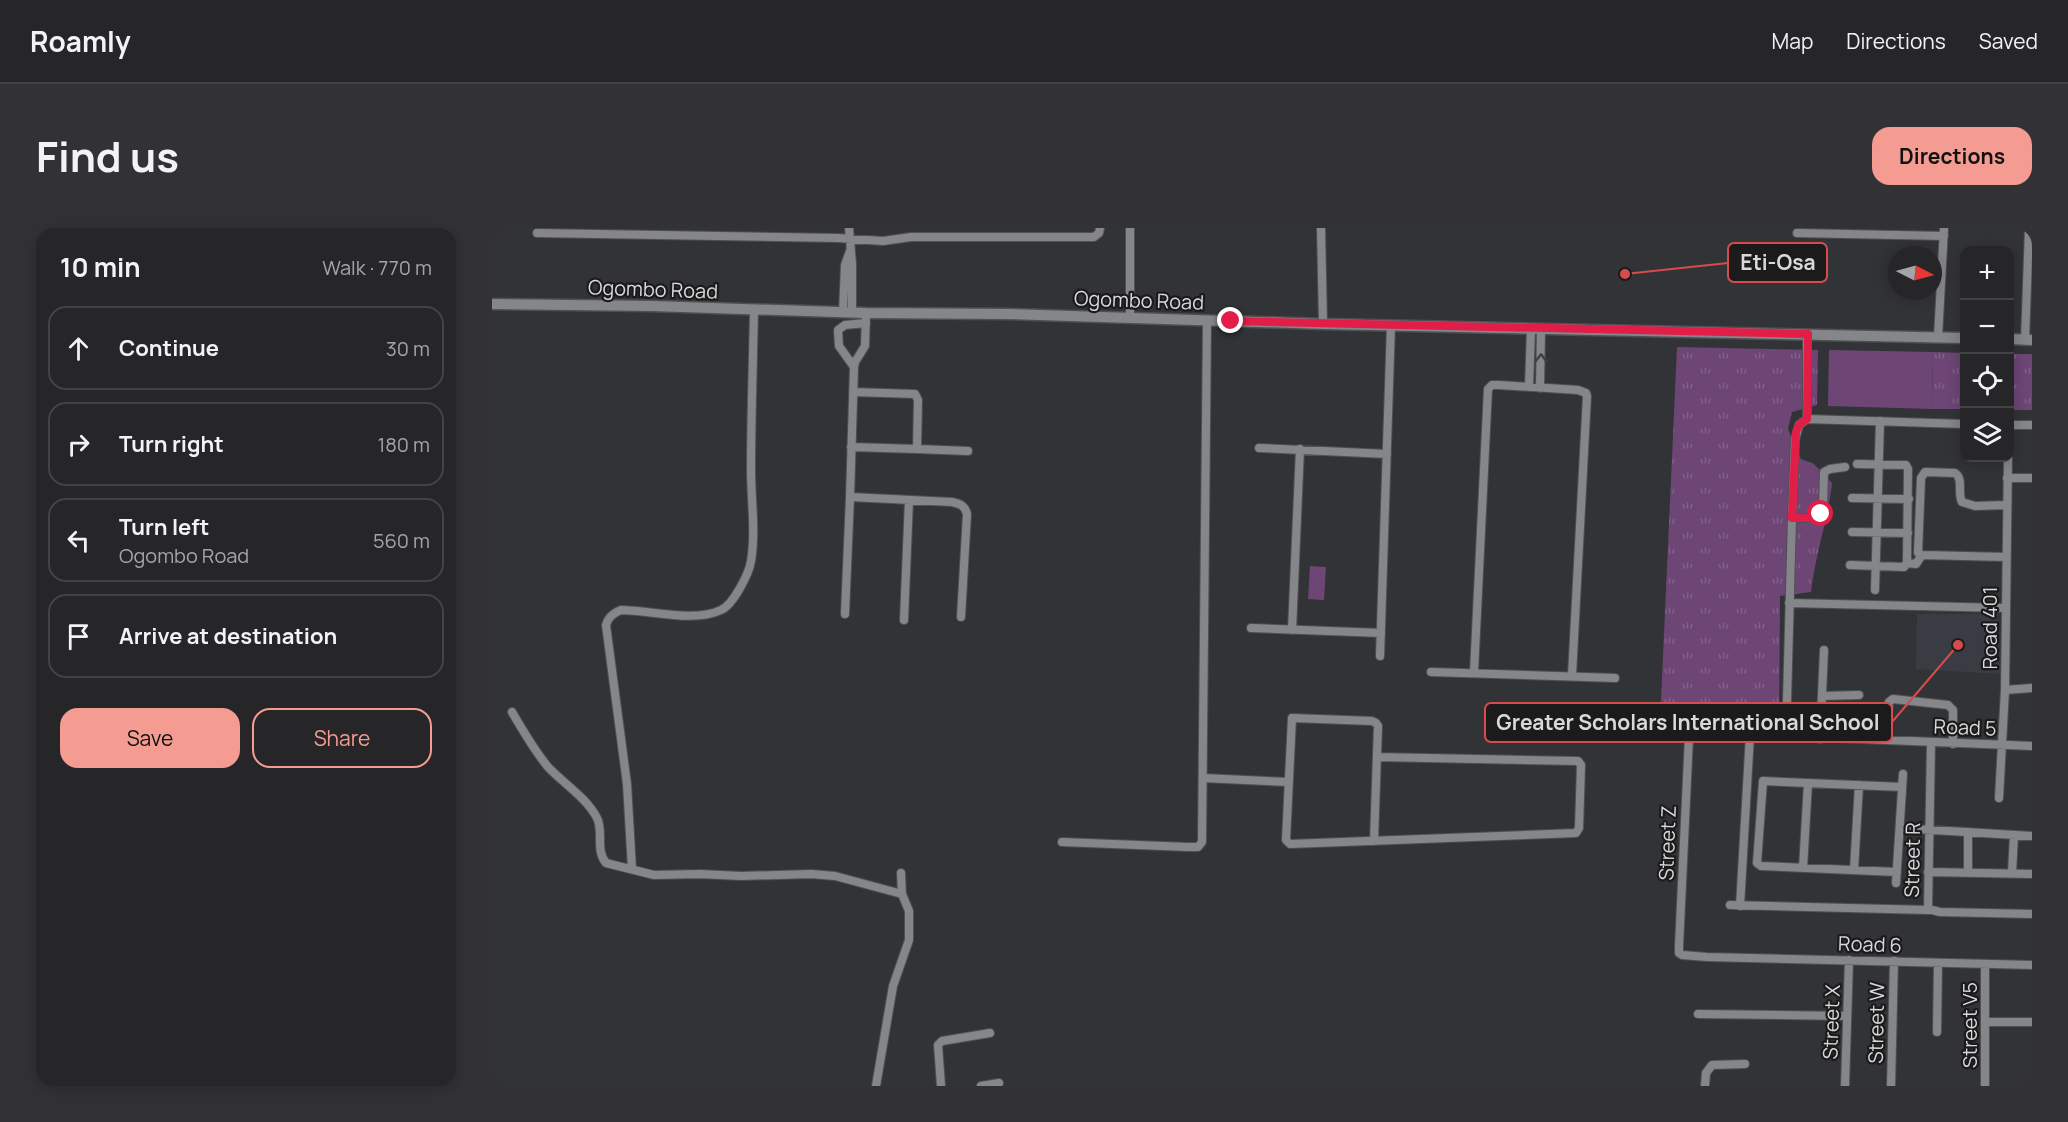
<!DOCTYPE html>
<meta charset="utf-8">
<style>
:root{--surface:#262628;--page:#323234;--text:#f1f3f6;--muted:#a4a5a8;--line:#424345;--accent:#f59c92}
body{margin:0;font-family:Manrope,sans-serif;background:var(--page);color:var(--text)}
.controls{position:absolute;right:18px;top:18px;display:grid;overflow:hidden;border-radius:12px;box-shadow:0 3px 15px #0003}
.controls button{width:54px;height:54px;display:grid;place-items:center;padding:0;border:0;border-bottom:2px solid var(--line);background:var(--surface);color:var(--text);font:30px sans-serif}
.compass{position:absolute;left:1396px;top:18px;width:54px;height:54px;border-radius:50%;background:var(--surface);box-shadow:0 3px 15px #0003;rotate:96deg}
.stop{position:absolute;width:18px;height:18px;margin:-14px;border:4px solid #e11d48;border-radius:50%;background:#fff}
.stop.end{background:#e11d48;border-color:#fff;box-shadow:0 2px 6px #0008}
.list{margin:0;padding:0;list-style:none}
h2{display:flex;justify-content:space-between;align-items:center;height:78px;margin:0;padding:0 24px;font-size:26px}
h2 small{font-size:20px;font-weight:400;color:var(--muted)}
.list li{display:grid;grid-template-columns:39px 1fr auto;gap:18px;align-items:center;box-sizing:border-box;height:84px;margin:0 12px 12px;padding:0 12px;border:2px solid var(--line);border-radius:18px}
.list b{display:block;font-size:22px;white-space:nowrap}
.list p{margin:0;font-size:20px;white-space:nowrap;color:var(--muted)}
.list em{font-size:20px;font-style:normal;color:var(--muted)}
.actions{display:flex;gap:12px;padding:18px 24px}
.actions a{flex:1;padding:14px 0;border:2px solid var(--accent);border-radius:18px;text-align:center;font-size:21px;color:var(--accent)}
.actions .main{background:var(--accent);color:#111}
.icon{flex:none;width:33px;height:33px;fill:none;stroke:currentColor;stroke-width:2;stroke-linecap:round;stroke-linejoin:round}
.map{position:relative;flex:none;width:1540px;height:858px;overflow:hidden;border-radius:18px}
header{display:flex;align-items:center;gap:36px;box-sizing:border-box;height:84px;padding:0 30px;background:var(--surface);border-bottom:2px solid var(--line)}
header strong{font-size:28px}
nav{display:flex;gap:33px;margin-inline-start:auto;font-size:21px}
.intro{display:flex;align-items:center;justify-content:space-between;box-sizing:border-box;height:144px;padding:0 36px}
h1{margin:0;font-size:42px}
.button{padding:15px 27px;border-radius:18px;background:var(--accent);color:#111;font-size:21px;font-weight:700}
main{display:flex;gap:36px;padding:0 36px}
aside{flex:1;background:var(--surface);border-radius:18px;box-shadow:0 3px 15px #0003}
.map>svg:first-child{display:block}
</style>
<header>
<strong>Roamly</strong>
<nav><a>Map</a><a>Directions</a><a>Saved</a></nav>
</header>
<div class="intro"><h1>Find us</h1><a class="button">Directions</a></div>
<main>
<aside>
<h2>10 min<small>Walk · 770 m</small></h2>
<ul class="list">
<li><svg class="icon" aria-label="ahead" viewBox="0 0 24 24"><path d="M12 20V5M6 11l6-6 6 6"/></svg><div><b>Continue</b></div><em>30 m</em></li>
<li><svg class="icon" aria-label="right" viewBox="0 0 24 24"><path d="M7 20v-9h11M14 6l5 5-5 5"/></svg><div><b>Turn right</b></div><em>180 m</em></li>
<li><svg class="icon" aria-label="left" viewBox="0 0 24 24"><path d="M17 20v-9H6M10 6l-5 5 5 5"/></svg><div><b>Turn left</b><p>Ogombo Road</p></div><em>560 m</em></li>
<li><svg class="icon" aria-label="arrive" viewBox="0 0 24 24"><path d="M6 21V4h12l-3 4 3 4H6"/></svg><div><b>Arrive at destination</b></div></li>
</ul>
<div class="actions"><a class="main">Save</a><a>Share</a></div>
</aside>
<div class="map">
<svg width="1540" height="858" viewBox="0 0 1540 858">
<defs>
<pattern id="grass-tufts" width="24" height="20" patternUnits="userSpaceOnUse" patternTransform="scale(1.5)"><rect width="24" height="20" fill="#6d4676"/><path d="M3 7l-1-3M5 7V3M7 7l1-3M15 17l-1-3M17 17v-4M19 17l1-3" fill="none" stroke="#816089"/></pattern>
</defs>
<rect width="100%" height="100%" fill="#323336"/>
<path fill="#3a3c44" d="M1425,386h76l5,7 2,53 -84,-5z"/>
<path fill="url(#grass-tufts)" d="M1185,119l141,3 -1,55 -25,7 -4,17 13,30 13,5 18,19c-4,37 -17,72 -21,109l-31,4 -1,133 -81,-1 -17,-5h-21z
M1441,124l31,1v56h-32z
M1518,126h22v56h-22z"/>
<path fill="#6d4676" d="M1337,122l104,2 -1,57 -104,-3z
M818,338l16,1 -2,33 -16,-1z"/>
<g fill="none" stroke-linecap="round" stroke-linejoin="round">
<g stroke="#4f5052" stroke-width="10">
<path id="minor" d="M357,0l3,36v48
M638,0v90
M829,0l2,96
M45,5l301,5 45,3 28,-4h183l5,-4 1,-5
M1305,5l147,3
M351,84l2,-47 5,-14
M374,85l-1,33 -10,16 -1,5 -4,130 102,5c9,2 13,4 15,12l-6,103
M1446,109l6,-109
M1533,112l4,-112
M362,139l-15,-21 -1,-16 7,-5 21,-2
M1037,159l2,-59
M1048,160l1,-60
M1315,191v-85
M1518,197h22
M359,219l66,2 1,-49 -3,-6 -62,-2
M767,220l128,6
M425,221l51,2
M1515,250h25
M1360,270l57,1
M1300,290h19l8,-2 4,-9 1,-35 6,-3 15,-2
M1360,304l56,1
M1514,329l-84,-2 -4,-2 3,-75 4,-6 30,1c9,6 2,20 7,29l13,4 31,-1
M1415,335l9,1 6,-9
M1358,337l54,2 3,-4 1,-94 -2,-4 -49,-1
M1383,362l5,-169
M1297,375l216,5
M353,386l5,-117
M412,392l5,-120
M759,400l130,5
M800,402l8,-181
M888,428l11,-331
M939,444l184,6
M982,444l14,-283 4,-4h7l79,5 8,3 1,3 -15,279
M1513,462l27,-2
M1330,468l37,-1
M20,484c11,19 22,38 36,55 15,16 39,31 49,51 7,14 -2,32 9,45l48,12 46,-1 41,2 70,-2 24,2 67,18
M1294,509l6,-219 3,-78 4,-15 8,-6 157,5
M1328,511l4,-89
M1394,512l3,-38 4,-3 55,6 5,5v34
M1439,515l-3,166 12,3 92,2
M1540,518l-315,-13 -27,1 -1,3 -10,209v7l3,2 25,2 325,8
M711,550l85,4
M1507,570l6,-108 3,-232
M1408,600l132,8
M882,613l4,-115 -2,-3 -4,-2 -80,-3 -6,122 4,4 286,-11 3,-5 2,-63 -3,-4 -201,-4
M570,614l126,5h10l4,-5 5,-521
M1311,640l5,-85
M140,641l-5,-85 -21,-159c2,-8 7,-12 15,-15 29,0 73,13 100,0 12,-5 28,-36 30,-49 5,-30 0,-61 0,-91 0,-53 2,-106 3,-160
M1362,642l5,-85
M1405,644l-136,-6 -4,-3 6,-82 139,6
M1436,644l104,2
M1476,644v-39
M1520,645l2,-38
M1404,655l7,-109
M1238,677l199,5
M1248,678l10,-171
M1206,786l149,2
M1493,794h47
M1445,804l1,-69
M384,858l17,-100 16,-46v-29l-7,-17 -1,-21
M449,858l-3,-41 4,-4 48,-8
M489,858l18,-3
M1213,858l1,-13 6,-8 33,-1
M1353,858l4,-126
M1399,858l3,-125
M1493,858v-121"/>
</g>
<g stroke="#4f5052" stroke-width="13">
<path id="secondary" d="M0,76l160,2 214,7 141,1 316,10 641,14
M1518,111l22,1"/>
</g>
<use href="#minor" stroke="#85868a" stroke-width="8"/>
<use href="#secondary" stroke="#85868a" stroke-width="10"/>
</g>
<defs><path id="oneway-chevron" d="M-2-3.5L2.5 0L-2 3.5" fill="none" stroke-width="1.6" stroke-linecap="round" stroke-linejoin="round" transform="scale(1.5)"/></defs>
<use stroke="#404042" href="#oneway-chevron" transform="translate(1049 130) rotate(-89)"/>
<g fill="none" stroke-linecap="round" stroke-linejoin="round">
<path stroke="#e11d48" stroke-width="8" d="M739,93l577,13 -1,85 -8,6 -3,7 -4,86h24l5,-4"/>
</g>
<g text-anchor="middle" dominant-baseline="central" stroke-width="4.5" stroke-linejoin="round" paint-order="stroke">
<g font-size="20" fill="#d9d9db" stroke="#1b1b1c">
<text transform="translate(161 61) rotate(2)">Ogombo Road</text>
<text transform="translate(647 72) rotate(2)">Ogombo Road</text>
<text transform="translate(1497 400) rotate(-90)">Road 401</text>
<text transform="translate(1473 499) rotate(2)">Road 5</text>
<text transform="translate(1175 615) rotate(-88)">Street Z</text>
<text transform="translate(1420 632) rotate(-89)">Street R</text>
<text transform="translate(1378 716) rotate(2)">Road 6</text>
<text transform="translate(1339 794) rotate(-88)">Street X</text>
<text transform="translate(1384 795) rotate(-89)">Street W</text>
<text transform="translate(1477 797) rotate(-90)">Street V5</text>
</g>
</g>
<path fill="none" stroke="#d74b4c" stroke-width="2" d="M1133 46L1236 35M1466 417L1400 494"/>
<g fill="#d74b4c" stroke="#1b1b1c" stroke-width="2">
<circle cx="1133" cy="46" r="6"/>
<circle cx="1466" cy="417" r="6"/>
</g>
<g fill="#1b1b1c" stroke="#d74b4c" stroke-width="2">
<rect x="1236" y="15" width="99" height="39" rx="6"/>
<rect x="993" y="475" width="407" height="39" rx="6"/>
</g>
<g font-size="21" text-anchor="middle" font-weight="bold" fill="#d9d9db">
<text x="1286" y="42">Eti-Osa</text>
<text x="1196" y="502">Greater Scholars International School</text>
</g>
</svg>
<div class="controls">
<button>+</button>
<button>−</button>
<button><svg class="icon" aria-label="locate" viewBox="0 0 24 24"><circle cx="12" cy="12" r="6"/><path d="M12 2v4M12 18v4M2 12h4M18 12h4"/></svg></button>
<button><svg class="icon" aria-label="layers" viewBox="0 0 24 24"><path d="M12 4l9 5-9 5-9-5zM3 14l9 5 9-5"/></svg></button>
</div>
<svg class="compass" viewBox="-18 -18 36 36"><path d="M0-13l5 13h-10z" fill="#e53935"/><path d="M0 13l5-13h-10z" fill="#a4a5a8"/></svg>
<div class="stop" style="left:1329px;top:286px"></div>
<div class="stop end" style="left:739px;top:93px"></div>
</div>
</main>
